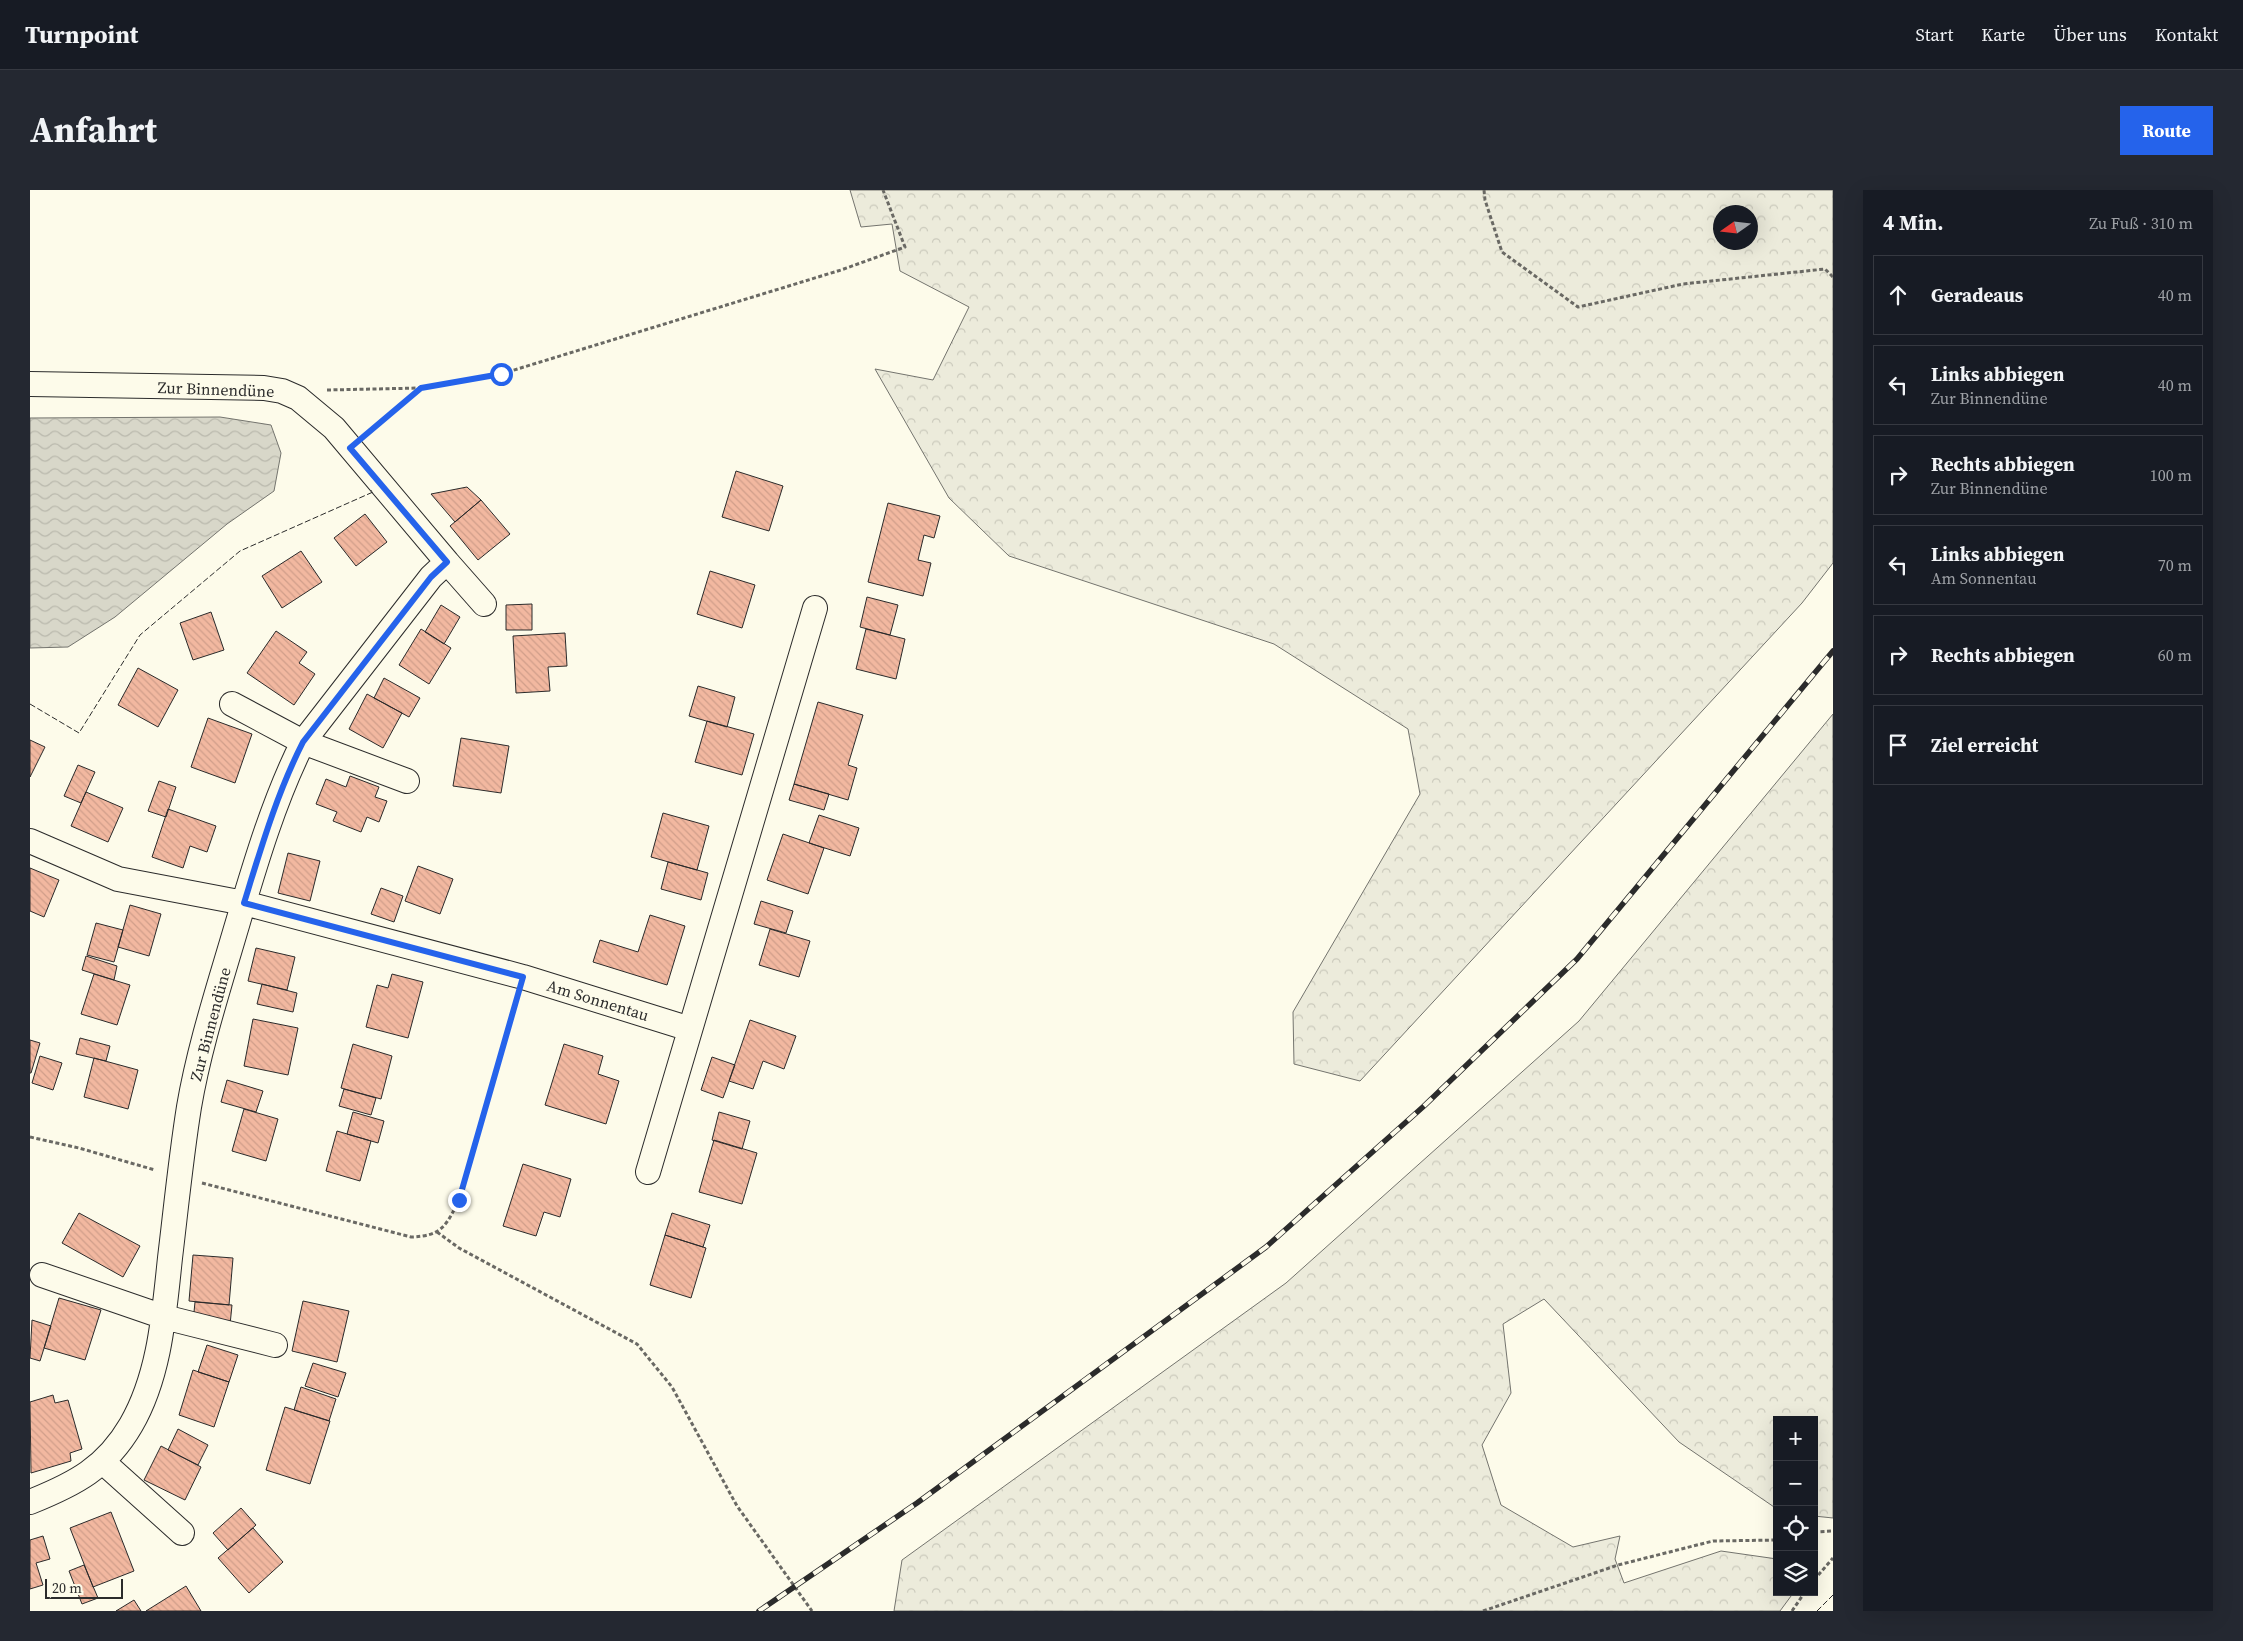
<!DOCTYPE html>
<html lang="de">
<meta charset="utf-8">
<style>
:root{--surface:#171b24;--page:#242831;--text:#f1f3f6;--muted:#9ea1a6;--line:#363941;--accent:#2563eb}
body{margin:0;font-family:"Source Serif 4",serif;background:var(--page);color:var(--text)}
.controls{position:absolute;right:15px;bottom:15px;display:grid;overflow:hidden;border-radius:0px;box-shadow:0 5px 20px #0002}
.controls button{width:45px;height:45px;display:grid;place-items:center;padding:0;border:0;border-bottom:1px solid var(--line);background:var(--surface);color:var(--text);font:25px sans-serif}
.compass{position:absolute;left:1683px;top:15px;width:45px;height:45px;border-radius:50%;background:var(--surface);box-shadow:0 5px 20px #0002;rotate:256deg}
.scale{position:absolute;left:15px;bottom:12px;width:78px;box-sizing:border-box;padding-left:5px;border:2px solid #2b2b2b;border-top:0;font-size:14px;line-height:18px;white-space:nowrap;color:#2b2b2b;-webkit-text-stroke:4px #fdfbea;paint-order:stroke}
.stop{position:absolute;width:15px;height:15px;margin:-11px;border:4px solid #2563eb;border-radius:50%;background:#fff}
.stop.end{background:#2563eb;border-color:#fff;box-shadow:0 1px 5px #0008}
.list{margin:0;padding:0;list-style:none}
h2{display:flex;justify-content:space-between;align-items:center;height:65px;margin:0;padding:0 20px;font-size:21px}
h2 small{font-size:16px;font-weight:400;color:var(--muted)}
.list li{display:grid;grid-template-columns:32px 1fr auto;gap:15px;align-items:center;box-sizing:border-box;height:80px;margin:0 10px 10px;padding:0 10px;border:1px solid var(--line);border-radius:0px}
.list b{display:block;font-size:19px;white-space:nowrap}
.list p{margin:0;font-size:16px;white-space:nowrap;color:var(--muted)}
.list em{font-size:16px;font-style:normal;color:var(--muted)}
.icon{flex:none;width:28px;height:28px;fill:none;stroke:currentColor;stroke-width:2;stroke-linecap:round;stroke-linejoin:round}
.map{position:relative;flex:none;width:1803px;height:1421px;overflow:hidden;border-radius:0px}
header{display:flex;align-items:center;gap:30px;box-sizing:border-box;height:70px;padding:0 25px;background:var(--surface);border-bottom:1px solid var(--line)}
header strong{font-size:24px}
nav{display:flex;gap:28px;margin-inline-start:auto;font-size:18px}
.intro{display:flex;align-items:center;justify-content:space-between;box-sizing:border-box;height:120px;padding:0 30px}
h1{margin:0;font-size:35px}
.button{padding:12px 22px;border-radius:0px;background:var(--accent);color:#fff;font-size:18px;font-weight:700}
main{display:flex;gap:30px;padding:0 30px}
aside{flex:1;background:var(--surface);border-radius:0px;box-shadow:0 5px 20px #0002}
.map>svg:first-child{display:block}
</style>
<header>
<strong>Turnpoint</strong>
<nav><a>Start</a><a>Karte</a><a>Über uns</a><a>Kontakt</a></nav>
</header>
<div class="intro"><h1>Anfahrt</h1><a class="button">Route</a></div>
<main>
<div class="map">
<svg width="1803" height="1421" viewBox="0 0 1803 1421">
<defs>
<pattern id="forest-crowns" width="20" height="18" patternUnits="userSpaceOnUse" patternTransform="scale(1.25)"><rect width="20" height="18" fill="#ecebdb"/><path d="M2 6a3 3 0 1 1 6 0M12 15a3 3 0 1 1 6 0" fill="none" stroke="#cbcabc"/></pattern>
<pattern id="water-waves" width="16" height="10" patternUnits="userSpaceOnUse" patternTransform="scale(1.25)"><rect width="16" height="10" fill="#d8d7c9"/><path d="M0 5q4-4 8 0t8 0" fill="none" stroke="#bab9ad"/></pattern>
<pattern id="building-back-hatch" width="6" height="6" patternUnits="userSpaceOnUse" patternTransform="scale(1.25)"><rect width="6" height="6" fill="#f2b8a0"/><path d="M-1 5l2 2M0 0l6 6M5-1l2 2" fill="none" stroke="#d09e8a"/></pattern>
</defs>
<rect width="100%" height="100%" fill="#fdfbea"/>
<path fill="url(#forest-crowns)" stroke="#74746e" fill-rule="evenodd" d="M820,0h983v373l-31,40 -442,478 -66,-17 -1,-52 127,-218 -12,-65 -134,-85 -265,-88 -60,-58 -74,-129 58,11 36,-73 -69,-36 -8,-47 -31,3zM1690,22h30v30h-30z
M1803,524v804l-19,-2v-96h-37v89l-98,-67 -135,-143 -41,25 8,69 -29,52 19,60 72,42 47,-11 -5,23 9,24 97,-32 56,8v33h17l-14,19h-886l8,-51 384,-277 293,-262z"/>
<path fill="url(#water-waves)" stroke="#74746e" d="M190,227l51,8 10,28 -7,38 -47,33 -112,93 -47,30 -38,1v-230z"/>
<path fill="url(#building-back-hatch)" stroke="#2b2b2b" d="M706,281l47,15 -14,45 -47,-14z
M437,297l14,13 -26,22 -24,-28z
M451,310l29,34 -32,26 -28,-34z
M858,313l52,13 -6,22 -10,-3 -6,25 13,3 -8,33 -55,-14z
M335,324l22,28 -31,24 -22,-28z
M271,361l21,31 -40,26 -20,-32z
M680,381l45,14 -13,43 -45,-14z
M837,407l31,8 -8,30 -30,-8z
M502,414v26h-26v-25z
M411,415l19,12 -16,27 -19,-12z
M181,422l13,38 -31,10 -13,-37z
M391,439l30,19 -22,36 -30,-19z
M836,439l39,10 -9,40 -40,-10z
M246,441l31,21 -8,11 16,11 -21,31 -47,-32z
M535,443l2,33 -19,1 2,24 -34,2 -3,-57z
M108,478l40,22 -20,37 -40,-22z
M354,488l36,20 -11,19 -35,-19z
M668,496l37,11 -8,30 -38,-11z
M337,504l35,19 -19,35 -34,-19z
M788,512l45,13 -15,50 9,3 -9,32 -54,-16z
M178,528l44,16 -17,49 -44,-16z
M677,531l47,13 -12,41 -47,-13z
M431,548l48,8 -8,47 -48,-7z
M0,550l15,7 -15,30z
M48,575l17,7 -14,31 -17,-7z
M320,586l29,11 -4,10 12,4 -8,21 -12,-5 -6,15 -28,-11 4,-9 -21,-8 10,-25 20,8z
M129,591l17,6 -10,30 -18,-6z
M764,594l35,10 -5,16 -35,-10z
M56,602l37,16 -15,34 -37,-16z
M138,619l48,17 -9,26 -17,-6 -7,22 -31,-11z
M633,623l46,13 -12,44 -46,-13z
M789,625l40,13 -9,28 -41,-13z
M753,644l41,14 -16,46 -41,-14z
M258,663l32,8 -10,40 -32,-8z
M638,672l40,11 -7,27 -40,-11z
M388,676l35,13 -13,35 -35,-13z
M0,678l29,12 -15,37 -14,-6z
M351,698l22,8 -9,26 -23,-8z
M731,711l32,10 -7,22 -32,-9z
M100,715l31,9 -12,42 -31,-9z
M620,725l35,11 -18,59 -74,-23 7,-22 38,12z
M66,733l27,7 -9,32 -27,-7z
M740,739l40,12 -11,36 -40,-12z
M226,758l39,9 -8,33 -39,-9z
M56,766l31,10 -3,14 -32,-10z
M64,784l36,11 -13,40 -36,-11z
M362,784l31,8 -15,56 -42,-11 11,-42 11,3z
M232,794l35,9 -4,19 -36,-8z
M223,829l45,9 -10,47 -44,-9z
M720,830l46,16 -12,33 -21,-8 -10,28 -24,-8z
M50,848l30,8 -4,15 -30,-7z
M0,850l10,3 -9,30h-1z
M323,854l39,12 -11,43 -40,-11z
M534,854l39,12 -5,18 21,7 -13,43 -61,-19z
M10,866l22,7 -9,27 -21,-7z
M682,867l23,8 -12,33 -22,-8z
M64,868l44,12 -10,39 -44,-12z
M197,890l36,11 -7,21 -35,-10z
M314,899l32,9 -5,17 -32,-9z
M214,919l34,10 -12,42 -34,-10z
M323,922l31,9 -6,22 -31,-9z
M689,922l31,9 -8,28 -30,-9z
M307,941l34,10 -11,40 -34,-10z
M684,950l43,13 -15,51 -43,-12z
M493,974l48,15 -11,38 -16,-5 -8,24 -33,-10z
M49,1023l61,33 -17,31 -61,-34z
M642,1023l38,12 -7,22 -38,-12z
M635,1045l41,13 -15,50 -41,-13z
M163,1065l40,3 -4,47 -40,-4z
M29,1108l42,12 -16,50 -41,-12z
M273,1111l46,10 -12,51 -45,-11z
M165,1112l37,3 -2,20 -37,-3z
M2,1130l19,6 -11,35 -10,-3z
M177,1155l31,10 -9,27 -31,-10z
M283,1173l33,10 -8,24 -33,-11z
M163,1180l36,12 -15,45 -35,-12z
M271,1197l35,12 -7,22 -35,-11z
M23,1205l2,8 13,-3 14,49 -12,4 1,8 -40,12 -1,-71z
M255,1217l45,14 -20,63 -44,-14z
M148,1239l30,16 -10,20 -30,-15z
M131,1256l40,21 -16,33 -41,-20z
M211,1318l15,17 -28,25 -15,-17z
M81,1322l23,59 -41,16 -23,-59z
M223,1338l30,34 -34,31 -31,-35z
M13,1346l7,23 -14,4 7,22 -13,4v-49z
M54,1375l14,33 -16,6 -13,-33z
M156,1396l15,25h-55z
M104,1410l7,11h-25z"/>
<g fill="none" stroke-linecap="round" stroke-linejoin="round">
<g stroke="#2b2b2b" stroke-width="26">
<path id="minor" d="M0,194l234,4 18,3 16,7 36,30 113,134 -16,15 -128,165c-30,60 -49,126 -68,190 -17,58 -36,116 -46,175 -8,50 -13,101 -19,151 -6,56 -10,117 -39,167 -25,43 -56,59 -101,77
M417,372l37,42
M202,514l71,38 104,39
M0,651l88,38 126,24 279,74 167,52
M618,982l167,-564
M12,1085l122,42 111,28
M73,1272l79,71"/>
</g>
<path stroke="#6a6964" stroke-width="3" stroke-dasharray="4 2.5" stroke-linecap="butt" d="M1454,0l1,10 17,52 76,55 105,-23 142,-15 8,8
M297,200l94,-2 80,-14 340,-104 64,-23 -22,-57
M340,242l50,-43
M0,947l49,11 76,22
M172,993l209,54c31,-1 35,-11 48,-37l57,-200
M407,1042l22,16 178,96 35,43 65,119 75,105
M1784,1342l19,-1
M1784,1390l19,-22
M1453,1421l135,-46 95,-24 64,-1
M1762,1421l13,-19"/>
<use href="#minor" stroke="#fdfbea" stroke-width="24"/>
<g stroke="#2b2b2b" stroke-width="5.5">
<path id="rail" d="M729,1421l158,-108 349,-256 158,-141 153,-147 256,-308"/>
</g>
<use href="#rail" stroke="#fdfbea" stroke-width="4" stroke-dasharray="11" stroke-linecap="butt"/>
<path stroke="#2b2b2b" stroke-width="1" stroke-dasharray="6 2.5" stroke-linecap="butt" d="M0,514l49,29 61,-98 100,-84 133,-59 -2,-2
M1787,1421l16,-16"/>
</g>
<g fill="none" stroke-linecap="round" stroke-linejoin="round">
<path stroke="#2563eb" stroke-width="6" d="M429,1010l64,-223 -279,-74c17,-55 33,-110 59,-161l128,-165 16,-15 -97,-114 71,-60 80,-14"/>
</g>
<g text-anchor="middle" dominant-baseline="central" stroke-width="4" stroke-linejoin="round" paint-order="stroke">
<g font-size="16" fill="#2b2b2b" stroke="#fdfbea">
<text transform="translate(186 199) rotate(2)">Zur Binnendüne</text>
<text transform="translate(568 810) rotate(17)">Am Sonnentau</text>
<text transform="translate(180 834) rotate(-75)">Zur Binnendüne</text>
</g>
</g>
</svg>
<div class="controls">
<button>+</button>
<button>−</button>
<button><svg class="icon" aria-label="locate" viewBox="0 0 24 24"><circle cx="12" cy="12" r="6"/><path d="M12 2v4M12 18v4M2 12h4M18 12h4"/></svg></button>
<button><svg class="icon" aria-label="layers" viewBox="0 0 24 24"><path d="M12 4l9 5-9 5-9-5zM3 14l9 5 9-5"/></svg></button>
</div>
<svg class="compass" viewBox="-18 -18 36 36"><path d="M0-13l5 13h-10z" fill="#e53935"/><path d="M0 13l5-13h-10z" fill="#9ea1a6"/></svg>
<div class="scale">20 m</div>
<div class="stop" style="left:471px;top:184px"></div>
<div class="stop end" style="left:429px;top:1010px"></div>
</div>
<aside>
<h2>4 Min.<small>Zu Fuß · 310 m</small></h2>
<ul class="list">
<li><svg class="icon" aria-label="ahead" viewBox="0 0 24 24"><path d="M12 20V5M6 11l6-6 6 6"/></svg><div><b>Geradeaus</b></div><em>40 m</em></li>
<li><svg class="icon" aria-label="left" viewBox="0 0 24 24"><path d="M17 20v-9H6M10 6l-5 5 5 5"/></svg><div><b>Links abbiegen</b><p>Zur Binnendüne</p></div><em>40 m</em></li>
<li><svg class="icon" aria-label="right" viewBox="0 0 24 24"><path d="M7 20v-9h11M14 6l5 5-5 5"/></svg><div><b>Rechts abbiegen</b><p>Zur Binnendüne</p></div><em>100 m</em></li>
<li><svg class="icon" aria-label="left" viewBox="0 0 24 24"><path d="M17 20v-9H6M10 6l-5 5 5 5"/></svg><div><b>Links abbiegen</b><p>Am Sonnentau</p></div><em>70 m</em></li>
<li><svg class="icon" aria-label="right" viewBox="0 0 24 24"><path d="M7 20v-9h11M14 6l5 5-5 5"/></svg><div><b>Rechts abbiegen</b></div><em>60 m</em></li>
<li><svg class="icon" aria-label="arrive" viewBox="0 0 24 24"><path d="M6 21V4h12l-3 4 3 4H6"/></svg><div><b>Ziel erreicht</b></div></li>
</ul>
</aside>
</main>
